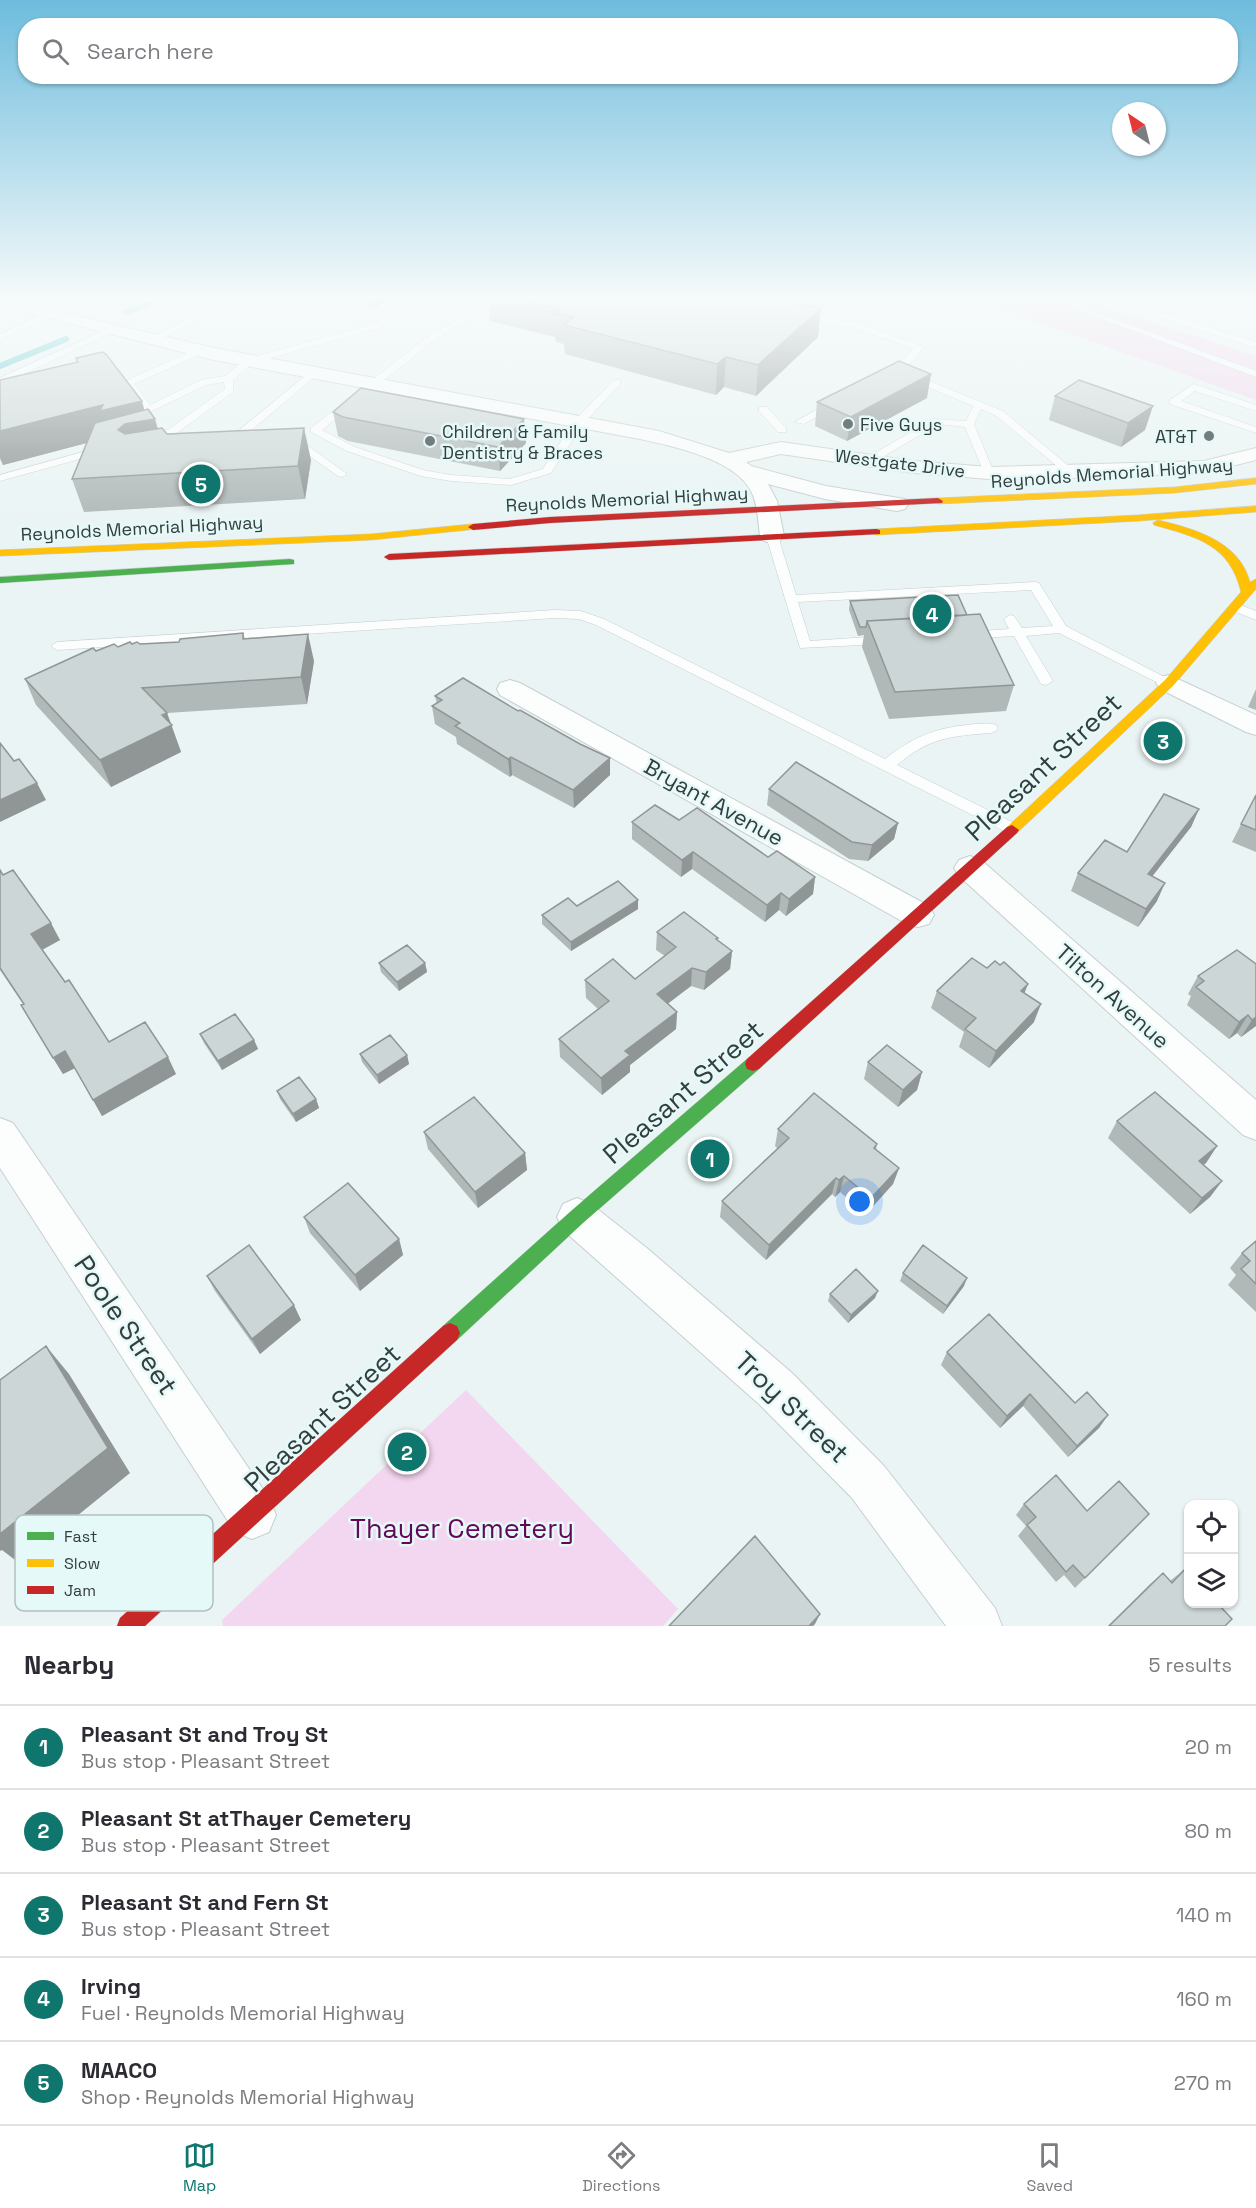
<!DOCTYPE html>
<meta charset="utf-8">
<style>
:root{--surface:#fff;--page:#f2f2f3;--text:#2b2b33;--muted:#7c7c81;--line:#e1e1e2;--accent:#0f766e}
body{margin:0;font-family:"Space Grotesk",sans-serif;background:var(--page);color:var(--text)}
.controls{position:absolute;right:18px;bottom:18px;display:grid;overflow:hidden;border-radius:12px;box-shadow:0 2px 4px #0004}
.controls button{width:54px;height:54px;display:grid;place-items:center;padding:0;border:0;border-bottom:2px solid var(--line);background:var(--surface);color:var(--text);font:30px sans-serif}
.compass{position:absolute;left:1112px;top:102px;width:54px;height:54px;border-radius:50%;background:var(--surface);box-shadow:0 2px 4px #0004;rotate:325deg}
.you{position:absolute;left:860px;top:1202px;width:21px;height:21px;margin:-15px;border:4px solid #fff;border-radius:50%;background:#1a73e8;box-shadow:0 0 0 9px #1a73e833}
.badge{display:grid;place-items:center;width:39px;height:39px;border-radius:50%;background:var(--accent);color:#fff;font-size:20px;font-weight:700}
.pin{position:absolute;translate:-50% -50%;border:3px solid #fff;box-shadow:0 2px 6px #0006}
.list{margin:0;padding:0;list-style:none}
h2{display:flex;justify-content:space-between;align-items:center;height:78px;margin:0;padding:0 24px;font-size:26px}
h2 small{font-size:20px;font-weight:400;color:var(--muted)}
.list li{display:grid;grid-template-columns:39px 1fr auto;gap:18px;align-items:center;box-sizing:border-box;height:84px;padding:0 24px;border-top:2px solid var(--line)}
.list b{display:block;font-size:22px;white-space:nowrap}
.list p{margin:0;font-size:20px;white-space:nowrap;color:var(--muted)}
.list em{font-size:20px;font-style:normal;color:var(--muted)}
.icon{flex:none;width:33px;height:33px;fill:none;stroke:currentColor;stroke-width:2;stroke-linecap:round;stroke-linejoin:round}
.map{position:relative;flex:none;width:1256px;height:1626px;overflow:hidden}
.search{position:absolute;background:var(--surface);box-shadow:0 2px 4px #0004;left:18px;right:18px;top:18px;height:66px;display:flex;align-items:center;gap:15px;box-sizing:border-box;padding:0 21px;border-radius:24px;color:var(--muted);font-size:22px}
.sheet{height:498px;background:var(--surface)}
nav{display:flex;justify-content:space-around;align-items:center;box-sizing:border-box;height:84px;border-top:2px solid var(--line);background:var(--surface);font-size:16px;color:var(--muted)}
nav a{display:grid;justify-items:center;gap:3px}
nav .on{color:var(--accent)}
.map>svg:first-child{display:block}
</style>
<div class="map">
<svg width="1256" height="1626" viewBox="0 0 1256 1626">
<rect width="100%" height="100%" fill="#eaf4f4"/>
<path fill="#f3d6ef" d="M970,298h108l178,58v44z
M466,1390l212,219 -15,17h-440l-1,-6z"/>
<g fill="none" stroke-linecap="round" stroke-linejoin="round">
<path stroke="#54c9cc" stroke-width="6" d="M127,312l35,-14
M0,366l66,-27"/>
<g stroke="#c7cfcf" stroke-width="1">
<path id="lane" d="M79,298h10l-89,42v-6z
M225,298h10l-79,44 -8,-2z
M418,298h9l-48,30 -127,35 -19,17v12l-56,41 -29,8 -5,-3 26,-9 56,-40 -1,-7 -18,3 -58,28 -4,-1 -19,-27v-4l72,-32h6v4l-69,31 16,21 51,-25 24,-4 21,-17 127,-35z
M490,298h9l-71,47 -106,85 33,17 68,23 28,5 59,4 33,-10 32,-49 39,-40h6v4l-37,40 -32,49 -40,12 -60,-4 -30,-5 -74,-25 -36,-19v-4l111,-87z
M1046,298h11l199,73v6z
M1123,298h10l-4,3 127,41v6l-137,-44v-4z
M799,314l55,8 70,25 -22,26 -15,4v-4l9,-4 17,-21 -63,-21 -54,-8v-4z
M109,328l8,2 -117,55v-7z
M310,372l8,2 -84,71h-8v-4z
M912,374l91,37 74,62 -5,3 -4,-1 -73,-60 -14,-6 -7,15 20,49 -1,2 -4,1 -5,-3 -19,-46 -26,-3 -55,32 -2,9h-8l1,-12 58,-34 33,2 7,-15 -64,-27 -2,-2z
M1194,384l62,21v6l-61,-20 -14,10 75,26v6l-86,-29v-4z
M830,402l9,2 -35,20 -9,-2z
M759,407h8l19,21v4h-8l-19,-21z
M291,442l13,1 43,31 -5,3 -4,-1 -40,-28 -11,-1 -1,-2z
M101,447l5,3 -1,2 -105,29v-6z
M772,533l6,3 18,59 239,-13 4,1 27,43 110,57 -7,4 -5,-1 -105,-53 -33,3 27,45 -7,4 -5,-1 -27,-48 -50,3 -1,-3 6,-4 40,-3 -5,-10 6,-4 4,1 8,12 31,-2 -22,-36 -233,12 12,39 72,-5 6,4 -6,4 -82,4 -34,-112z
M1235,603l21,8v9l-25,-10 -2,-3 2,-3z
M555,610l26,1 23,8 281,140c26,-21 50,-31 82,-34 10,-1 20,-3 29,0l2,3 -2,3 -5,2c-41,3 -62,5 -94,32l121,60 3,4 -3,4h-10l-412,-208 -17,-6 -24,-1 -498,32 -6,-4 6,-4z"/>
</g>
<g stroke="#c7cfcf" stroke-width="2">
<path id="street" d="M0,298l214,50 445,83 70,22 52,-11 133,19 75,6 215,-6 52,-13v12l-52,13 -159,6h-56l-75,-6 -133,-19 -35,8 5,4 75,20 79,13 3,5 -3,5 -8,2 -72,-12 -57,-15 9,17 7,35 -4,5 -8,2 -8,-2 -4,-5c-2,-14 -2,-32 -9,-45 -16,-32 -79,-45 -111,-52l-426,-79 -214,-54z
M1169,675l87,40v20l-10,-3 -86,-43 -4,-6 4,-6z
M510,680l10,3 409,223 5,9 -5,9 -11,3 -11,-3 -407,-229 -3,-6 3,-6z
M970,856l11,4 275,240v40l-13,-5 -284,-259 -5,-8 5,-8z
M0,1118l13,5 256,375 7,17 -7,17 -17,7 -17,-7 -235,-364z
M577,1198l14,6 57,45 144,124 92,93 111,142 7,18h-56l-94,-128 -92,-93 -197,-175 -6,-13 6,-13z"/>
</g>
<g stroke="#c7cfcf" stroke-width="1">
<path id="fast" d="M290,559l4,1v4l-294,19v-6z
M753,1057l6,2 2,5 -2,5 -176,154 -126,117 -7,3 -7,-3 -3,-7 3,-7 128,-115 176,-152z"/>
</g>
<g stroke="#c7cfcf" stroke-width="1">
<path id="slow" d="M1256,478v6l-81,9 -237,11 -5,-3 5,-3 237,-11z
M1256,506v6l-118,9 -262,14 -5,-3 5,-3 262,-14z
M1158,520c37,9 81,21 92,62l6,-3v10l-83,97 -156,147h-10l-2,-3 2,-3 158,-147 76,-88c-11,-47 -44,-55 -87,-67l-1,-2z
M473,524l4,1v4l-106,11 -371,16v-6l371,-16z"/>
</g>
<g stroke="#c7cfcf" stroke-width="1">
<path id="jam" d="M938,498l5,3 -1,2 -392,20 -77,7 -5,-3 5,-3 77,-7z
M876,529l4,1v4l-491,26 -5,-3 5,-3z
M1012,825l7,5 -2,3 -258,236 -6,2 -6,-2 -2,-5 2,-5 260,-232z
M450,1323l7,3 3,7 -3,7 -312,286h-28l3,-8 323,-292z"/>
</g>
<use href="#lane" fill="#fcfdfd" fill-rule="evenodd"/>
<use href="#street" fill="#fcfdfd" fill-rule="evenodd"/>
<use href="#fast" fill="#4caf50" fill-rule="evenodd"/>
<use href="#slow" fill="#ffc107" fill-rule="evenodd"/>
<use href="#jam" fill="#c62828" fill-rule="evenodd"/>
</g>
<path fill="#b0b8b8" d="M330,298h62l-18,10z
M488,298h286l44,39 -62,59 -32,-9 -8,8 -151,-41 -1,-10 -8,-2 -1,-5 -65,-16z
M76,358l68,52 14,19 9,5 144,26 -6,39 -221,13 -12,-33 15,-36 -84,22 -3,-6v-79l77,-18z
M1079,380l66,50 -24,17 -72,-27 6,-24z
M927,398l-80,43 -32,-15 2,-24z
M333,412l193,31 -26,28 -152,-30 -10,-5z
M958,595l9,20 47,70 -8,26 -117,8 -27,-72 2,-12 -6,1 -9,-26 1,-9z
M243,633l2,6 69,22 -7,43 -140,9 14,39 -70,35 -75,-82 -11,-26 71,-28 36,-7 47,-2z
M1256,689v21l-8,-3z
M435,696l175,79 -36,33 -62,-33 -2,2 -53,-33 -1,-7 -21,-13 -3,-18 5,-2z
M769,789l129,34 -4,16 -26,22 -19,-2 -82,-54z
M1256,795v57l-24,-10z
M1199,809l-8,18 -39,49 5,25 -19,26 -67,-36 7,-18 49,-21z
M679,820l136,57 -2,17 -27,22 -7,-6 -14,12 -73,-53 -11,8 -49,-38v-17z
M0,870l3,5 57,65 -18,10 67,92 67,32 -74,42 -27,-48 -12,6 -42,-69 2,-1 -23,-34z
M577,906l61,3 -67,42 -29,-27v-9z
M657,932l61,9 14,10 -2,18 -26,21 -13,-4 -23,17 9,9 -1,17 -46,36v7l-28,23 -42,-38 -1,-18 39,-30 -12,-11 -1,-18 50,-1 30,-23 -9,-6z
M1237,950l19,76 -15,11 -4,-4 -8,6 -42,-34 4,-9 -3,-2 10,-18z
M379,963h46l2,9 -28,19 -18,-19z
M987,968l41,16 -4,9 10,29 -45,46 -30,-21 5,-15 -33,-24 6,-17z
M200,1034l54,6 4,9 -36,21 -18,-27z
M360,1054l47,1 2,9 -30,20 -17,-22z
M868,1062l54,10 -5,18 -19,17 -34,-28z
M277,1091l39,8 3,9 -23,14 -16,-23z
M1117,1121l100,25 -11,17 -3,2 19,16 -12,16 -20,17 -82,-76z
M778,1129l99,15 -1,6 23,18 -6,16 -27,30 -26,-22 -5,5 -3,-3 -66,66 -46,-43 2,-16 56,-52 -3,-3z
M424,1132l101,21 2,17 -49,38 -50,-59z
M304,1217l95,22 4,16 -43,36 -50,-58z
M1256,1241v71l-28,-27 8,-10 -6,-7 12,-15z
M903,1273l61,13 -21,28 -43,-33z
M207,1276l94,44 -41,34 -45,-63z
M830,1294l45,4 -27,25 -20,-22z
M947,1352l128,51 33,12 -9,13 -31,29 -45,-51 -23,22 -59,-63z
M1024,1504l63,7 62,3 -74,74 -11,-13 -8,7 -38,-46 8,-10 -10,-11z
M1186,1568l39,58h-117l42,-42 13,-11 7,8z"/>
<path fill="#909696" d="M373,298h19l-18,10z
M821,308l-3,29 -62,59 2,-31z
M726,357l-2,30 -8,8 1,-31z
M931,374l-4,24 -80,43 4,-24z
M142,401l5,19 8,-1 9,31 -55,-13 -106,28 -3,-8v-26l103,-26z
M1153,406l-8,24 -24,17 7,-24z
M524,419l2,24 -26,28 -2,-24z
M304,428l7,32 -6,39 -7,-33z
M947,608l-2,9 -9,5 2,-9z
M308,634l6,27 -7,43 -6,-27z
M167,713l14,39 -70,35 -11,-27z
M511,757l1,18 -2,2 -2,-18z
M610,758v17l-36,33 -1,-18z
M37,783l9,17 -46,22v-22z
M1199,809l-8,18 -51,65 8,-18z
M898,823l-4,16 -26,22 4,-16z
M693,852l-1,17 -11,8 1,-17z
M815,877l-2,17 -27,22 3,-17z
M1165,883l-8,18 -19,26 8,-18z
M781,893l-2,17 -14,12 2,-17z
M638,900v9l-67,42v-9z
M51,923l9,17 -20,11 -9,-17z
M732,951l-2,18 -26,21 2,-18z
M425,963l2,9 -28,19 -2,-9z
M692,968l-1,18 -34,26v-18z
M1028,984l-7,18v-11z
M1041,1004l-7,18 -45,46 7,-17z
M677,1012l-1,17 -46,36v7l-28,23 -1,-17 24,-27z
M1248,1015l-11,18 -8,6 10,-17z
M1256,1017v9l-15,11 11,-17z
M254,1040l4,9 -36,21 -4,-9z
M65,1051l10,17 -12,6 -10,-16z
M407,1055l2,9 -30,20 -2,-9z
M168,1057l8,17 -74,42 -9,-16z
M922,1072l-5,18 -19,17 5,-17z
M316,1099l3,9 -23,14 -3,-8z
M1217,1146l-11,17 -18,14 11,-16z
M525,1153l2,17 -49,38 -3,-16z
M899,1168l-6,16 -27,30 5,-16z
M844,1176l-4,16 -5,5 4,-17z
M836,1178l-4,16 -66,66 3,-15z
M1222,1181l-12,16 -20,17 12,-16z
M399,1239l4,16 -43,36 -5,-16z
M967,1278l-3,8 -21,28 4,-8z
M878,1291l-3,7 -27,25 3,-8z
M294,1305l7,15 -41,34 -8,-15z
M46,1346l23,28 61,99 -111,90 -17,-13 -2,1v-17z
M1030,1394l-7,12 -23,22 7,-12z
M1108,1415l-9,13 -31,29 9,-11z
M820,1614l-5,10 -2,2h-4z"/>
<path fill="#cdd6d6" stroke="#909696" stroke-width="1.5" d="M511,298h263l47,10 -63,57 -32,-8 -9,7 -153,-39 10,-8 -20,-4 6,-4z
M102,352l4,2 36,47 -42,10 3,-6 -103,26v-51l78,-18 -2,-4z
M899,361l32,13 -80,43 -34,-15z
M1079,380l74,26 -25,17 -73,-27z
M361,388l163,31 -26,28 -155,-30 -10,-5z
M148,409l7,10 -30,5 -7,6 7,4 37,-6 5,6 137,-6 -6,38 -226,13 23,-56z
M958,595l9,20 -12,1 -3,-6 -5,-2 -9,5 1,4 -72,4 -1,6h-6l-10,-26z
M980,614l34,71 -119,7 -28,-71z
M243,633v6l65,-5 -7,43 -159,11 25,25 -5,2 10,10 -72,35 -75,-81 68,-31 3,3 18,-7 4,3 12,-5 2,2 5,-2 3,2 39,-2 1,-3z
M463,678l55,33 2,-1 60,34 30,14 -37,32 -62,-33 -3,2 -53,-33 5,-3 -28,-17 10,-6 -7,-4z
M0,743l14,18 5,-2 18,24 -37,17z
M796,762l102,61 -26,22 -20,-3 -83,-53z
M1164,794l35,15 -51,65 17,9 -19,26 -68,-36 27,-33 22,12z
M1256,795v35l-15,-6z
M655,805l24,15 18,-12 71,49 9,-6 38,26 -26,22 -8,-6 -14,12 -74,-53 -11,8 -50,-38z
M0,870l3,5 10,-5 38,53 -20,11 34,48 4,-2 40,62 36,-20 23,35 -75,43 -28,-49 -12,7 -32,-53 3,-1 -24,-36z
M618,881l20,19 -67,42 -29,-27 26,-17 9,8z
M684,912l34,26 -2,1 16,12 -26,21 -14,-4 -35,26 20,18 -52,39 5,4 -29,23 -42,-39 50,-38 -24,-21 28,-21 22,20 41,-32 -19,-15z
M407,945l18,18 -28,19 -18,-19z
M1237,950l19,14v53l-4,3 -4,-5 -9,7 -43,-35 8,-6 -6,-5z
M972,958l15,10 8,-7 5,4 4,-3 24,22 -7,7 20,13 -45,47 -31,-22 11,-11 -39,-27z
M235,1014l19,26 -36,21 -18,-27z
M390,1035l17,20 -30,20 -17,-21z
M887,1045l35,27 -19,18 -35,-28z
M299,1077l17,22 -23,15 -16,-23z
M1155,1092l62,54 -18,15 23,20 -20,17 -85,-77z
M814,1093l63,51 -3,4 25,20 -28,30 -27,-22 -5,4 -3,-2 -67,67 -47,-44 67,-63 -11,-9z
M474,1097l51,56 -50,39 -51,-60z
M348,1183l51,56 -44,36 -51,-58z
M1256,1241v43l-15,-15 9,-8 -8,-8z
M249,1245l45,60 -42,34 -45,-63z
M923,1245l44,33 -20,28 -44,-33z
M856,1269l22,22 -27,24 -21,-21z
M989,1314l86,89 12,-11 21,23 -31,31 -47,-52 -23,22 -60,-64z
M46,1346l62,102 -108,86v-154z
M1056,1475l31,36 32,-30 30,33 -64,64 -12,-13 -7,7 -39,-47 9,-8 -12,-13z
M755,1536l65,78 -11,12h-140z
M1186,1568l2,3v33h30l14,15 -7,7h-116l54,-53 9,10z"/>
<linearGradient id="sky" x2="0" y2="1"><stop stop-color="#6dbcdd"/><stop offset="0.57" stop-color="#f6fafa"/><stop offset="1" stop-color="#f6fafa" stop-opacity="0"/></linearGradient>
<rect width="1256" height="525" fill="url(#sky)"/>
<g fill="#747d7d" stroke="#e5f9f9" stroke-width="2">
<circle cx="848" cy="424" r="6"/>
<circle cx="1209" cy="436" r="6"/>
<circle cx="430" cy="441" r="6"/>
</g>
<g text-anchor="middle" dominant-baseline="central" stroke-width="5" stroke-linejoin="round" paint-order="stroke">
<g font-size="18" fill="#353d3d" stroke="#e5f9f9" text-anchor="start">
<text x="860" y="424">Five Guys</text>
<text x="442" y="431">Children &amp; Family<tspan x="442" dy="21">Dentistry &amp; Braces</tspan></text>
<text x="1197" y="436" text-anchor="end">AT&amp;T</text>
</g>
<g font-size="18" fill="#353d3d" stroke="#e5f9f9">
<text transform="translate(900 463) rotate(7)">Westgate Drive</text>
<text transform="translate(1112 473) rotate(-4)">Reynolds Memorial Highway</text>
<text transform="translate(627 499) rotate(-3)">Reynolds Memorial Highway</text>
<text transform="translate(142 528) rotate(-3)">Reynolds Memorial Highway</text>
</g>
<g font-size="22" fill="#353d3d" stroke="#e5f9f9">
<text transform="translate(714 802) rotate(29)">Bryant Avenue</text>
<text transform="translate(1113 996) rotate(42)">Tilton Avenue</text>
</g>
<g font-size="27" fill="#353d3d" stroke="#e5f9f9">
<text transform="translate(1043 767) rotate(-43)">Pleasant Street</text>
<text transform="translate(683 1092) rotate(-41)">Pleasant Street</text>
<text transform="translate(126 1325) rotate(56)">Poole Street</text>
<text transform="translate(792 1407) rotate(44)">Troy Street</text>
<text transform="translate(322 1418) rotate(-43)">Pleasant Street</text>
</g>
<g font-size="27" fill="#650757" stroke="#e5f9f9">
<text x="462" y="1528">Thayer Cemetery</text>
</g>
</g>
<rect x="15" y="1515" width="198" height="96" rx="9" fill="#e5f9f9" stroke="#b0c1c1" stroke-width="1.5"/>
<rect x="27" y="1532" width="27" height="8" fill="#4caf50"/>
<rect x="27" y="1559" width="27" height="8" fill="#ffc107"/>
<rect x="27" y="1586" width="27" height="8" fill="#c62828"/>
<g font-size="16" fill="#353d3d">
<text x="64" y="1542">Fast</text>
<text x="64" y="1569">Slow</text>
<text x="64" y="1596">Jam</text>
</g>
</svg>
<div class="controls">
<button><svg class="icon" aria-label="locate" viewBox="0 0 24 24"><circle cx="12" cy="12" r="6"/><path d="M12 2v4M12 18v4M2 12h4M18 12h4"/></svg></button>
<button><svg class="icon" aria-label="layers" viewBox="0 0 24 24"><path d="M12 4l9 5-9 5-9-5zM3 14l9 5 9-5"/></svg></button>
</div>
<svg class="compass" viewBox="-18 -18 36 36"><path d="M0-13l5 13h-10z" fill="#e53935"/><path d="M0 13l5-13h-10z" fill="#7c7c81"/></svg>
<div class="you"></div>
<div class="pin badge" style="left:710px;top:1159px">1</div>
<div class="pin badge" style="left:407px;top:1452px">2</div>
<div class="pin badge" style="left:1163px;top:741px">3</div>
<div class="pin badge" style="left:932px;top:614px">4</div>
<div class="pin badge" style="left:201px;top:484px">5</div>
<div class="search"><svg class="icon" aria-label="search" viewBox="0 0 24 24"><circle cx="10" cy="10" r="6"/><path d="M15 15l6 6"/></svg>Search here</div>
</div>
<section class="sheet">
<h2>Nearby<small>5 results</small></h2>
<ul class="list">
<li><span class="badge">1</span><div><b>Pleasant St and Troy St</b><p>Bus stop · Pleasant Street</p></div><em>20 m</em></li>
<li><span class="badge">2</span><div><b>Pleasant St atThayer Cemetery</b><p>Bus stop · Pleasant Street</p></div><em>80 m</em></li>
<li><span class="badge">3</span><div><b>Pleasant St and Fern St</b><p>Bus stop · Pleasant Street</p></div><em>140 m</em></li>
<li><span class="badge">4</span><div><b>Irving</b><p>Fuel · Reynolds Memorial Highway</p></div><em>160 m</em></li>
<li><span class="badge">5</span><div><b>MAACO</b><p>Shop · Reynolds Memorial Highway</p></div><em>270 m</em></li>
</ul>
</section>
<nav>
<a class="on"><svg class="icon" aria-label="map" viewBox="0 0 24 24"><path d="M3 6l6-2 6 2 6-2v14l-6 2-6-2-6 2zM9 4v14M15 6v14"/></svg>Map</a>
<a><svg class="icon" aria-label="directions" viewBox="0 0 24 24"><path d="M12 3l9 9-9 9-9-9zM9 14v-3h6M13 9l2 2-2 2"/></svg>Directions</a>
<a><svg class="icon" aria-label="saved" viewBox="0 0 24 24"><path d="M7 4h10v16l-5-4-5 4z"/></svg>Saved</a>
</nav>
